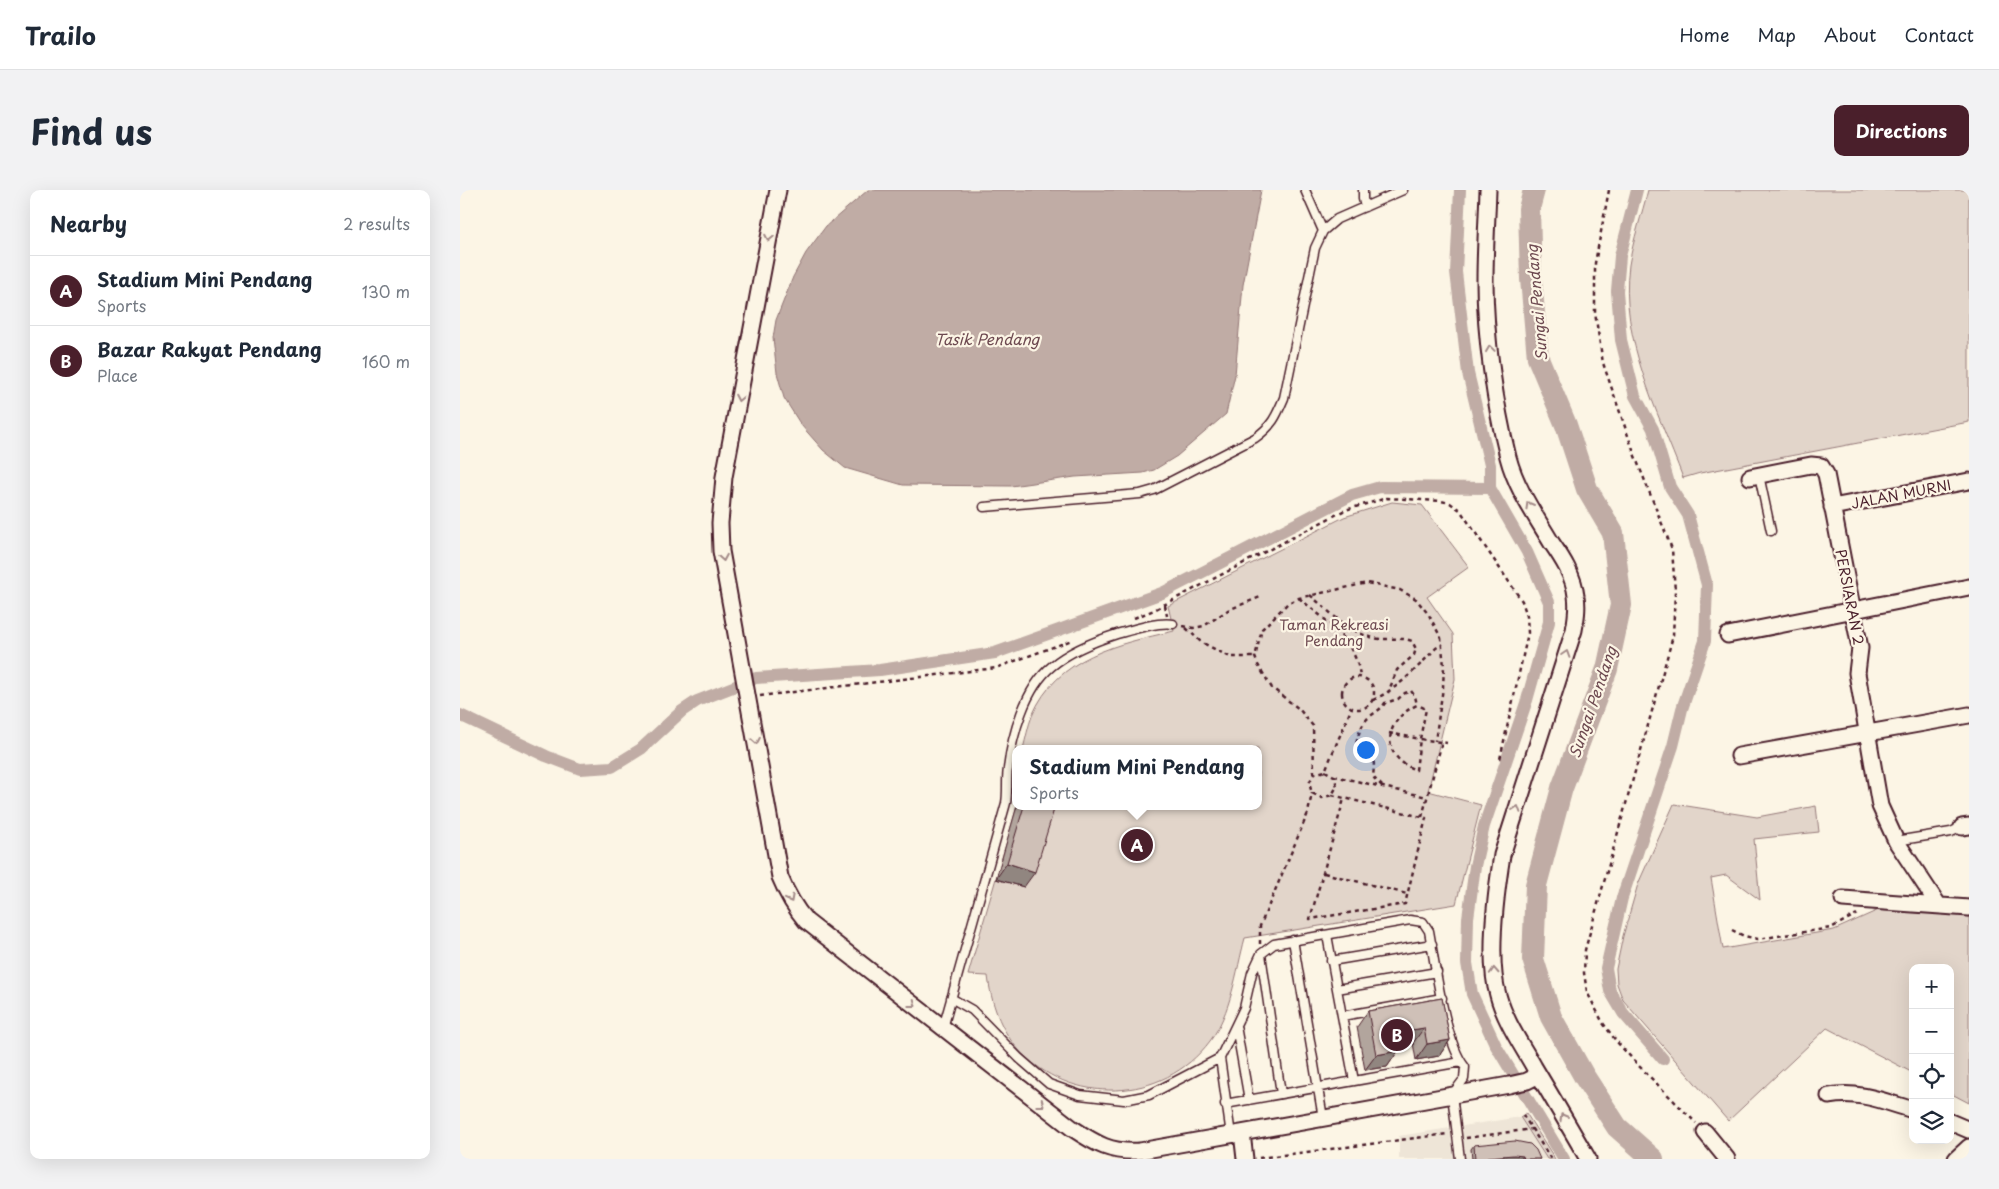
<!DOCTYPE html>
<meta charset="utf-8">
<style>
:root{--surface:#fff;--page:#f2f2f3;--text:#1f2937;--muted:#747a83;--line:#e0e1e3;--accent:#4a1f2b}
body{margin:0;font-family:"Playpen Sans",sans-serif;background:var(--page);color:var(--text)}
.controls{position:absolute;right:15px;bottom:15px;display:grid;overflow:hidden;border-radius:10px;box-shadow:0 5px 20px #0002}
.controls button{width:45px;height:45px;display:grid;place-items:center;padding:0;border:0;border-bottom:1px solid var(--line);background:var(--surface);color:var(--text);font:25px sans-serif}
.you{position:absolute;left:905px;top:559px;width:18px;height:18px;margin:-12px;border:4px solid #fff;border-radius:50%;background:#1a73e8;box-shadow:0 0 0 8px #1a73e833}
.badge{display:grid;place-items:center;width:32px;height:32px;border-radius:50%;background:var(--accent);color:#fff;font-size:16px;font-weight:700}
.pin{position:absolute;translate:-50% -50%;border:2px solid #fff;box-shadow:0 1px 5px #0006}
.popup{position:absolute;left:552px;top:555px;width:250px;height:65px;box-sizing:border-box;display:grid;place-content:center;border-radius:10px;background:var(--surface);filter:drop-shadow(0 1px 4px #0005);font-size:16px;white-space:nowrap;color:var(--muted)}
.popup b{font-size:19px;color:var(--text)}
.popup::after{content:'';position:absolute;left:50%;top:100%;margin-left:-10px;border:10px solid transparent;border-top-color:var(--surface)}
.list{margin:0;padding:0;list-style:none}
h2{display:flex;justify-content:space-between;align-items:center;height:65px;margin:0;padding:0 20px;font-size:21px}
h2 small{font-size:16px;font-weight:400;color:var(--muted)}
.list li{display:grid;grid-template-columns:32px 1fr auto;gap:15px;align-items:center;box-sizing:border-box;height:70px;padding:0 20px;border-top:1px solid var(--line)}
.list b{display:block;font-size:19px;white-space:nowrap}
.list p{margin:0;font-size:16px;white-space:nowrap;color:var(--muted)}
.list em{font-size:16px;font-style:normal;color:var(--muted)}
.icon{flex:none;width:28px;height:28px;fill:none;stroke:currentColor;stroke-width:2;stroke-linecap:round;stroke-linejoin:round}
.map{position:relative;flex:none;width:1509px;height:969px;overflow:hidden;border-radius:10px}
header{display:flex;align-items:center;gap:30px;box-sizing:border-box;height:70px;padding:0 25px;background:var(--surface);border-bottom:1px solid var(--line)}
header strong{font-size:24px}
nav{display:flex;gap:28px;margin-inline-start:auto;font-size:18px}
.intro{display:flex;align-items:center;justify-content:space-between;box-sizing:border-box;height:120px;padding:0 30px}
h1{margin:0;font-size:35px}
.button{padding:12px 22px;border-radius:10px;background:var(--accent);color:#fff;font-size:18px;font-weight:700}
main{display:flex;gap:30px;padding:0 30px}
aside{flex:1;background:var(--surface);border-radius:10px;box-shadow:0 5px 20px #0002}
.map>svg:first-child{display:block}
</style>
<header>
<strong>Trailo</strong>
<nav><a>Home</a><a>Map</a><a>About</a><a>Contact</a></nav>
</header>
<div class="intro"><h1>Find us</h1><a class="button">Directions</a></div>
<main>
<aside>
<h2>Nearby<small>2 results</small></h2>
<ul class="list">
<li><span class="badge">A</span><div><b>Stadium Mini Pendang</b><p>Sports</p></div><em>130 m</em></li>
<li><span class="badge">B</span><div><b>Bazar Rakyat Pendang</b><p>Place</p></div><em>160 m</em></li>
</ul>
</aside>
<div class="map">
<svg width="1509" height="969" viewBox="0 0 1509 969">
<rect width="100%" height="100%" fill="#fcf5e5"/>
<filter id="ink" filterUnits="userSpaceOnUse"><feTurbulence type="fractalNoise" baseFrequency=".02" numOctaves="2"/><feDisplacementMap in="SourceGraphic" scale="10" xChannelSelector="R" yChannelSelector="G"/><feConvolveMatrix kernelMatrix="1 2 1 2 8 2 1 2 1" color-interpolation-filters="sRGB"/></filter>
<g filter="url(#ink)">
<path fill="#eee5d7" d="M1060,927l27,42h-148v-23z"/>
<path fill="#e2d5ca" stroke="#967a7a" d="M1188,0h321v232l-269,51 -17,5c-25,-67 -64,-140 -54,-213 4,-25 13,-51 19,-75z
M932,312l30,3 47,62 -42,30 26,37 2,45 -27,112 53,14 -25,99 -211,34c-9,34 -14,75 -35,103 -47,63 -141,65 -192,8 -18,-20 -27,-47 -30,-73l-20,-1 49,-169h241v-57h-235c3,-11 5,-23 9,-33 25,-60 86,-72 142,-85l-6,-25 176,-89z
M1214,614l83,13 59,-11 3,26 -65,7 6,61 -34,-25 -15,3 12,71 111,-19 49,-22 86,8v187l-19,-10v-125h-37v105l-86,-45 -99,93 -105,-121 -6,-16 -1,-15 7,-33 15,-52z
M1066,923l29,46h-8l-27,-42z"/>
<path fill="#c0aca5" stroke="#917474" d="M408,0h393l-18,95 -8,90 -9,39 -49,42 -23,14 -11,3 -68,4 -64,9 -108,-1 -58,-17 -22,-18 -22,-25 -17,-27 -7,-25 -4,-35 3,-18 17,-43 13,-24 20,-27z"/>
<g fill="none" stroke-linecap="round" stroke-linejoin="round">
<path stroke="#c0aca5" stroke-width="12" d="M1000,0l-4,82 12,101 22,92v23l37,64 22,50v20l-22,78 -43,126 -9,40 -7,52 -1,45 5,31 24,52 68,113
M1177,0l-17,66 -3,35 4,49 14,56 18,33 17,58 18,28 19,70 -2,56 -23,68 -9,37 -51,152 -16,70 4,23 13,22 40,46
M0,525l86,41 34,13 32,-2 29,-18 41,-38 15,-10 59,-23 124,-8 115,-17 167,-60 190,-98 28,-8 110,1"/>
<path stroke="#c0aca5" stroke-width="22" d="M1074,0l-5,19 2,70 7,79 28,67 21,64 26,44 8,72 -14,64 -45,119 -26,97 -3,74 18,58 33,59 33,51 36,32"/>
<g stroke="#4a1f2b" stroke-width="11">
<path id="lane" d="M845,0l18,41
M903,0v9l2,8
M1299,285l12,56
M524,317l156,-13 14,-4 101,-52c17,-12 21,-21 29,-40l31,-150 8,-17 14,-12 66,-29
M1436,651l55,-9 11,-5
M867,745l27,146
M833,750l30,178
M801,764l20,140
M871,771l101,-17
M877,799l100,-17
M491,808l21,12 47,48 30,26 31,11 44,5 25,-5 71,-37
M882,826l100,-18
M776,836l13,74
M483,838l63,-225c2,-11 0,-23 2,-34 4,-34 17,-81 44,-103 18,-15 43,-25 65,-32 14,-4 42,-13 56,-10
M765,914l236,-42
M771,945l-11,-77 24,-50 8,-35 9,-19 13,-10 136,-24 13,2 6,9c6,32 16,113 36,136l-1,12 -12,16 8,64"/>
</g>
<g stroke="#4a1f2b" stroke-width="19">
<path id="street" d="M318,0l-54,287 -4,46 1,28 59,326c7,17 14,30 26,44l266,207c24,16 39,25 68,23l369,-66 18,-4 12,-6
M1028,0c-1,30 -3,61 -3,91 0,54 10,124 23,176 8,31 27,58 43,85 11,16 23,34 25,54 2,12 0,23 -2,34l-72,225c-6,38 -15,104 -4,140 7,26 23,49 36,72 18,30 36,61 54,92
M1290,287l61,-12 10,1 5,8 34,174 -3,25 23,133 16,35 43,65
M1372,317l137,-26
M1268,445l241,-48
M1279,566l230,-41
M1502,637l7,-1
M1383,709l126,9
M1369,906c29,-6 57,6 84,14
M1490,932l19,8
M1245,942l22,27
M782,943l3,26
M1496,969l13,-12"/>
</g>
<path stroke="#4a1f2b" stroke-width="2.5" stroke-dasharray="4 4" stroke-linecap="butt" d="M1149,0l-14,73v50l8,50 32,93 37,93 3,42 -2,45 -88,314 -1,23 3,19 16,31 13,18 23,25 57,57
M850,405c20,17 38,37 64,43 13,3 24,-2 38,3l4,8 -2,6 -17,15 -9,23
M839,408c25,21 58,43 61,79
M705,415l2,11
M674,428l20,-8 191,-100 42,-12 54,3 9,2 10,7 62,91 5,15 1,17 -28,126
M723,436l10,2 11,-2 24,-16 35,-14
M726,438l15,14 29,15h25
M882 503a16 16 0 1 1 32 0a16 16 0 1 1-32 0Z
M300,506l236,-28 76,-28
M913,510c26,-12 44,-32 63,-52l7,-4
M929,543l31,6 6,-30 -8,-4
M865,581l9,5 3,10 -5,9 -10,3 -10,-5 -3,-10 5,-9 11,-3 27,-64
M854,584l-1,-48 -14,-17 -27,-21 -14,-23 -3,-8 7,-28 26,-26 11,-5 68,-15 33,7 16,9 13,16 12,23 3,28 -1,22 -8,53
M874,586l93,21
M922,596l-9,-9c2,-20 2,-23 -17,-31 1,-9 5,-20 11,-27 6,-6 13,-8 18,-16l13,-4 7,-6 6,-2 4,5 2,9c-33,15 -38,51 -1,65l4,-31 27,4
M872,605l94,23 -21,86 -95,15 34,-120
M962,627l20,-75
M864,683l83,21
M1272,740l12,6 14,3 73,-11 26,-14
M800,754v-18l48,-113 4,-20
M1063,925l28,44
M1006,948l66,-9
M799,968l189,-24"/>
<use href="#lane" stroke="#fcf5e5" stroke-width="8"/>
<use href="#street" stroke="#fcf5e5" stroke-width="15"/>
</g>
<path fill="#b2a59d" stroke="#4a1f2b" d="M557,616h38l-31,81 -28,-8z
M982,808l8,42 -11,16 -23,4 -3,-17 -16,3 1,5 -11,16 -22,3 -8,-43 11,-16z
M1014,955l66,14h-68l-1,-10z"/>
<path fill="#918680" stroke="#4a1f2b" d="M547,673l28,9 -11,15 -28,-8z
M964,838l-11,15 -30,6 11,-16z
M990,850l-11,16 -23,4 11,-16z
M938,861l-11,16 -22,3 11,-15z
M1054,965l9,1 -2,3h-34l1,-2z"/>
<path fill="#cfc0b7" stroke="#4a1f2b" d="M564,616h31l-20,66 -28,-9z
M982,808l8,42 -23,4 -3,-16 -30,5 4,18 -22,4 -8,-44z
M1055,951l15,3 6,6 4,9h-16l-1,-3 -9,-1 -26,2v2h-13l-1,-14z"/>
<defs><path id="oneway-chevron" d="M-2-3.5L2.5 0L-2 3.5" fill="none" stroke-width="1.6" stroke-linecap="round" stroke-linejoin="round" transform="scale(1.25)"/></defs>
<g stroke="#a38a88">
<use href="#oneway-chevron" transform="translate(309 48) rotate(101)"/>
<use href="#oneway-chevron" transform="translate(1030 159) rotate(-98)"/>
<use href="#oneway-chevron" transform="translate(279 208) rotate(101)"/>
<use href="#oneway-chevron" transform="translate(1069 315) rotate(-120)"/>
<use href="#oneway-chevron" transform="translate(263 368) rotate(80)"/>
<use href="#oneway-chevron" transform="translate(1106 464) rotate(-72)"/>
<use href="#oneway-chevron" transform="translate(296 551) rotate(80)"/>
<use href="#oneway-chevron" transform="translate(1057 619) rotate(-72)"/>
<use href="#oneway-chevron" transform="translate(330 709) rotate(62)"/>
<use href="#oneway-chevron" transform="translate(1034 781) rotate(-93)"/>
<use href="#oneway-chevron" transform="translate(453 814) rotate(38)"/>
<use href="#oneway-chevron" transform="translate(581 914) rotate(38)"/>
<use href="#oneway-chevron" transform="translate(1103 927) rotate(-120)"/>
</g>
</g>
<g text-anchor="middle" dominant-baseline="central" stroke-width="4.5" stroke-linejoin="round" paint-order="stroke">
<g font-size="14" fill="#4a1f2b" stroke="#fcf5e5">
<text transform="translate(1441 304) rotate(-11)">JALAN MURNI</text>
<text transform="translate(1390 407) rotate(79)">PERSIARAN 2</text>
</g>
<g font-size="14" fill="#704c53" stroke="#fcf5e5">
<text x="874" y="434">Taman Rekreasi<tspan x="874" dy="16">Pendang</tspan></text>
</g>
<g font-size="15" font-style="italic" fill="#6d4950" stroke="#fcf5e5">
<text transform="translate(1076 113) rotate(-95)">Sungai Pendang</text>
<text x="527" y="148">Tasik Pendang</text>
<text transform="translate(1132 512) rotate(-71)">Sungai Pendang</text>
</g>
</g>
</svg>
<div class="controls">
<button>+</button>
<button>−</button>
<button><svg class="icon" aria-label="locate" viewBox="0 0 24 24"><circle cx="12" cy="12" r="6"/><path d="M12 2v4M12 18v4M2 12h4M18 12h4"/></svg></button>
<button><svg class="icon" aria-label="layers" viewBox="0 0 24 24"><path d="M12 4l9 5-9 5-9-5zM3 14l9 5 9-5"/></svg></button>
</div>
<div class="you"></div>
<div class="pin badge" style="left:677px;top:655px">A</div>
<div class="popup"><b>Stadium Mini Pendang</b>Sports</div>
<div class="pin badge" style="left:937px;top:845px">B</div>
</div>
</main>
